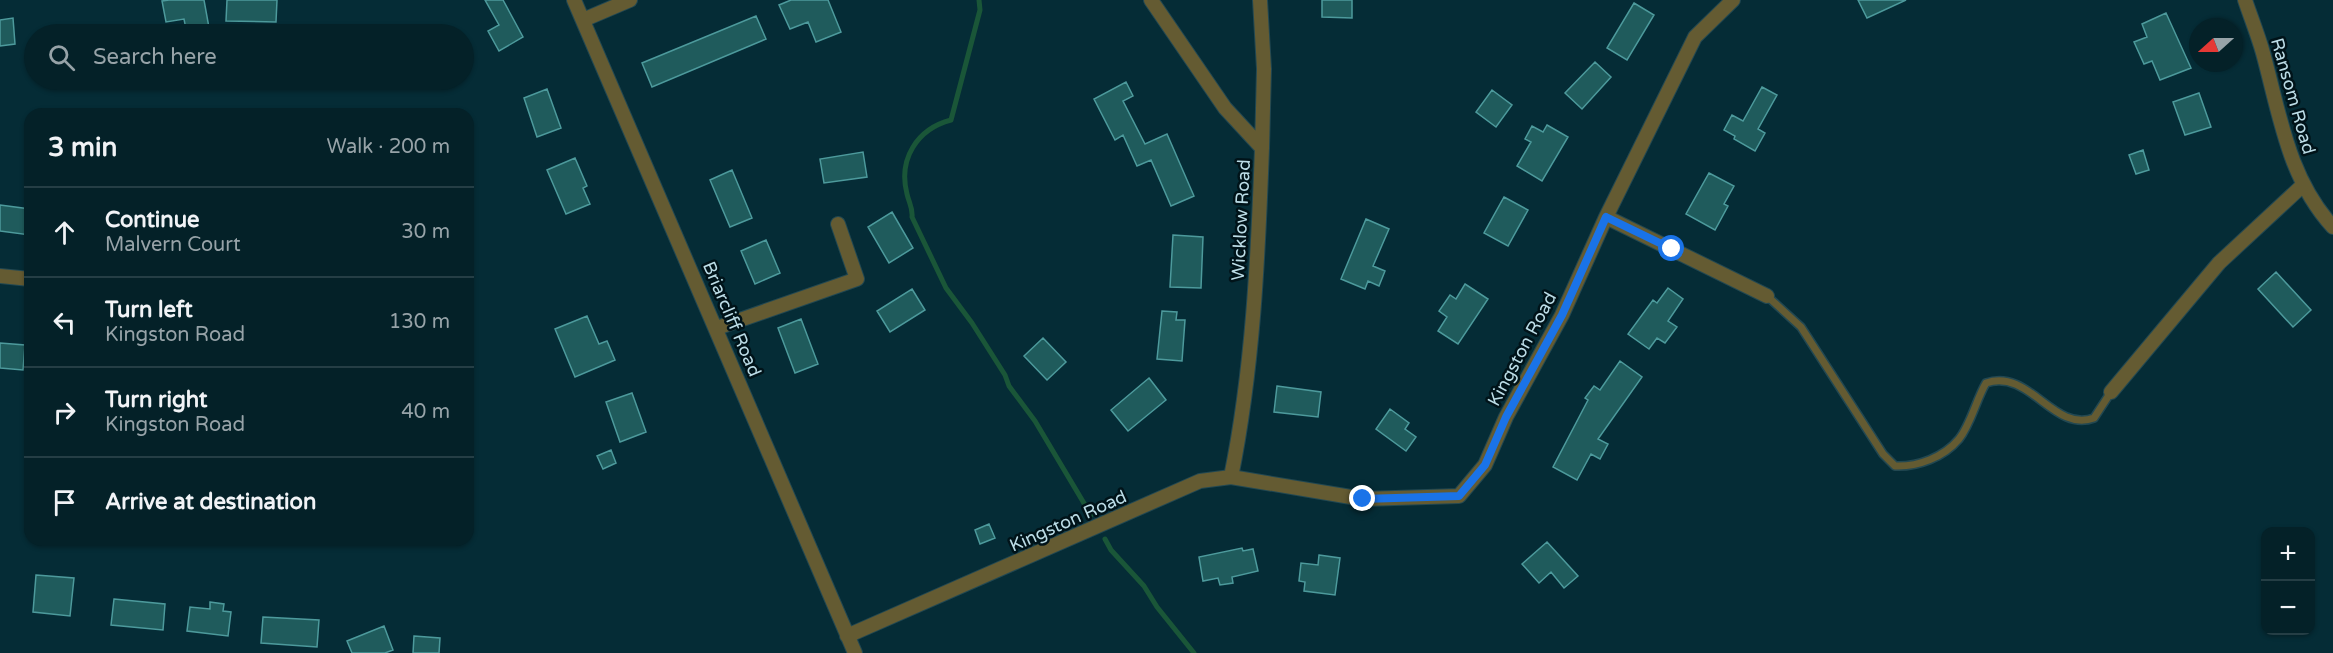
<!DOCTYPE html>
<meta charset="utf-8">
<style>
:root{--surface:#042128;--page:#122e34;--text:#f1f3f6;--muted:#97a3a8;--line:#253e45}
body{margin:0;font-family:"Varela Round",sans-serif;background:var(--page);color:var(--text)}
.controls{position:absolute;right:18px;bottom:18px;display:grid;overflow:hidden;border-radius:12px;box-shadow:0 2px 4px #0004}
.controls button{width:54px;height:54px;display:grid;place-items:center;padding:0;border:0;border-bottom:2px solid var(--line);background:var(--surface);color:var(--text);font:30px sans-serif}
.compass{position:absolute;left:2189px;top:18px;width:54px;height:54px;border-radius:50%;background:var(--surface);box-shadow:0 2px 4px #0004;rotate:249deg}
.stop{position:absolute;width:18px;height:18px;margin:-14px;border:4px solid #1a73e8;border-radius:50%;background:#fff}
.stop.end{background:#1a73e8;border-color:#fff;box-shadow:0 2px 6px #0008}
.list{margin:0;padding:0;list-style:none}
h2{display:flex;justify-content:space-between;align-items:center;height:78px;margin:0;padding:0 24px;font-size:26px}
h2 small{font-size:20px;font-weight:400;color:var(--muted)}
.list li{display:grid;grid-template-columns:39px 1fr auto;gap:18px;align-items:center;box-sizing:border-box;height:90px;padding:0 24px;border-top:2px solid var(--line)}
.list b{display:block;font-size:22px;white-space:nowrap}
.list p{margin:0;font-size:20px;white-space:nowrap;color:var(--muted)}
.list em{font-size:20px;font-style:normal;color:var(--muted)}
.icon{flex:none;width:33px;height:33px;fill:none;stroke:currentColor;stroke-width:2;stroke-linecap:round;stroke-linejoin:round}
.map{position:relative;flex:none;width:2333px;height:653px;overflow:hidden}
.search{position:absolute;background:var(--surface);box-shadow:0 2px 4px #0004;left:24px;top:24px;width:450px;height:66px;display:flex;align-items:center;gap:15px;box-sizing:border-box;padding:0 21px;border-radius:33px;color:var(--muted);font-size:22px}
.panel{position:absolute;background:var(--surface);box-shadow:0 2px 4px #0004;left:24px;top:108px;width:450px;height:438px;border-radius:18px}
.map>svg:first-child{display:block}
</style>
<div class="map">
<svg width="2333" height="653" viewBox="0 0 2333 653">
<rect width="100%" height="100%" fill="#052c36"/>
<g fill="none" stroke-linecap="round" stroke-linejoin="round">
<path stroke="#1a5638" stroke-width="5" d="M979,0l1,10 -29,110c-34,9 -53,39 -44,74 2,9 6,14 5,23l34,71 26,35 33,52 4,11 26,35 56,94
M1105,539l6,11 33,36 13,21 37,46"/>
</g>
<path fill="#1f5b5c" stroke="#4d9a9c" stroke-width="1.5" d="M169,0h35l6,33 -23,1 -3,-15 -18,3 -4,-21z
M227,0h50l-1,22 -50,-1z
M485,0h18l20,37 -24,14 -11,-20 11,-6z
M791,0h37l13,32 -25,10 -8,-20 -18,7 -11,-24z
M1322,0h30v18l-30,-1z
M1858,0h48l-39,18z
M1634,3l20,12 -27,45 -20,-12z
M2166,13l25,55 -31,12 -8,-19 -8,3 -10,-22 13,-5 -5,-13z
M756,16l10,23 -114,48 -10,-24z
M13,18l2,26 -15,2v-26z
M1595,62l16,15 -29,32 -17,-16z
M1126,82l7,14 -10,5 22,43 22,-10 27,62 -23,10 -20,-46 -14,6 -14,-31 -8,5 -21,-41z
M1762,87l15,8 -19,34 7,4 -10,18 -21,-12 1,-3 -11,-6 8,-15 11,6z
M547,89l14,39 -24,9 -13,-39z
M1492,90l20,15 -16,22 -20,-15z
M2199,93l12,34 -26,8 -12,-33z
M1547,125l21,12 -26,44 -25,-15 14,-24 -6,-3 7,-13 11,6z
M2143,150l6,20 -13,4 -7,-19z
M863,152l4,25 -43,6 -4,-24z
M575,158l12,28 -4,2 7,16 -24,10 -19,-44z
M732,170l20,48 -22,9 -20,-47z
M1709,173l25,13 -10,18 4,2 -13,24 -29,-16z
M1504,197l24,13 -20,36 -24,-13z
M0,205l30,4v26l-30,-4z
M892,212l21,36 -24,15 -21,-36z
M1366,219l23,10 -16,37 12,5 -6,15 -11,-5 -3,8 -24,-10z
M1173,235l30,2 -2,51 -31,-1z
M766,240l14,33 -25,11 -14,-33z
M2276,272l35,38 -18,17 -35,-38z
M1465,284l23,15 -30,45 -20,-13 9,-14 -8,-6 11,-16 6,4z
M1668,288l15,11 -15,22 9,6 -12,16 -8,-5 -8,11 -21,-15 25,-34 4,3z
M912,289l13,21 -35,22 -13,-21z
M1162,311l15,1 -1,8h9l-3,41 -25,-2z
M587,316l12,28 8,-3 8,19 -40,17 -20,-48z
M801,319l17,45 -23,9 -17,-45z
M1043,338l23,24 -19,18 -23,-24z
M0,343l25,2 -2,25 -23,-2z
M1620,361l22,16 -44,62 10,5 -8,15 -9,-5 -14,26 -24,-13 35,-67 -3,-2 9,-12 6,4z
M1149,378l17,22 -38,31 -17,-21z
M1277,386l44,6 -3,25 -44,-5z
M632,393l14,39 -26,10 -14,-40z
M1390,409l19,14 -4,6 11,8 -10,14 -30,-22z
M611,450l5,13 -13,6 -6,-13z
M989,524l6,14 -15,6 -5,-14z
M1547,542l31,34 -14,12 -13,-16 -12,11 -17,-19z
M1242,548l1,3 10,-2 5,22 -26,6 1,6 -13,2 -2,-7 -15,3 -4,-24z
M1319,555l21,3 -5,37 -31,-4 1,-9 -6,-1 2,-18 17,2z
M36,575l38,3 -4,38 -37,-4z
M114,599l51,5 -2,26 -52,-5z
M210,602l14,2 -1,7 8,1 -3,24 -41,-5 3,-24 20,2z
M263,617l56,3 -2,27 -56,-4z
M384,626l9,24 -8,3h-33l-5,-12z
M414,636l26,2 -1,15h-26z"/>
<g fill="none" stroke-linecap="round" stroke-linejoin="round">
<g stroke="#224852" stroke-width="10">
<path id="service" d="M1767,296l34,31 82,127 12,12c23,1 49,-9 64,-27 12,-15 17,-39 27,-56 44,-15 67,50 108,35l17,-26"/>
</g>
<g stroke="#224852" stroke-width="16">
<path id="minor" d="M574,0l281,653
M1151,0l74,108 37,40c-4,110 -9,221 -31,329
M1260,0l4,69 -2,79
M2245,0c6,18 13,35 18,53 17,62 25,125 70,174
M583,20l47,-20
M1606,217l161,79
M0,276l30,3
M717,328l140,-49 -19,-55
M2111,392l108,-129 83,-77
M847,636l353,-155 31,-4 132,22 96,-3 26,-31 21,-48 56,-102 44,-98 89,-180 38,-37"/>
</g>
<use href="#service" stroke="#645b32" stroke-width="7"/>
<use href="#minor" stroke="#645b32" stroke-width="14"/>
</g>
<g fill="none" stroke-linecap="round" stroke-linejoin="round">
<path stroke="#1a73e8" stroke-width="8" d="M1363,499l96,-3 26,-31 21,-48 56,-102 44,-98 66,32"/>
</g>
<g text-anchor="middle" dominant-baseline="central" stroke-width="5" stroke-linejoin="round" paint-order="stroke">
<g font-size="18" fill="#bbdce6" stroke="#001319">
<text transform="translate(2293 96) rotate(74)">Ransom Road</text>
<text transform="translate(1241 220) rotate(-87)">Wicklow Road</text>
<text transform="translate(732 319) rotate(67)">Briarcliff Road</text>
<text transform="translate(1522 349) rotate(-62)">Kingston Road</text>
<text transform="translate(1068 521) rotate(-24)">Kingston Road</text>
</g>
</g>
</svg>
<div class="controls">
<button>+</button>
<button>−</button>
</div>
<svg class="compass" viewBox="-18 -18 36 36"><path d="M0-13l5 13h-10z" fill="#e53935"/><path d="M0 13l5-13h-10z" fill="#97a3a8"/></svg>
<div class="stop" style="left:1672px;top:249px"></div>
<div class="stop end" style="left:1363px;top:499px"></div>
<div class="search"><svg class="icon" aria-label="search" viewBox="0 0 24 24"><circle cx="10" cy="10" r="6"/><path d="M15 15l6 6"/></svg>Search here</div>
<section class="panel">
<h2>3 min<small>Walk · 200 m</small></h2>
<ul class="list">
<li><svg class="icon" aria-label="ahead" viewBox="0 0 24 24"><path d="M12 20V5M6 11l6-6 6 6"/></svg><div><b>Continue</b><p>Malvern Court</p></div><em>30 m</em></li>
<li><svg class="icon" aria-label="left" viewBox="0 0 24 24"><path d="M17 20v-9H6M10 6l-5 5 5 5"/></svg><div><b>Turn left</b><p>Kingston Road</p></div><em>130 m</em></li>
<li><svg class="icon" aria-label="right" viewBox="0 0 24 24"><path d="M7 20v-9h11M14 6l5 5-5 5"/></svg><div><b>Turn right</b><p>Kingston Road</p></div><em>40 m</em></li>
<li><svg class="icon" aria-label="arrive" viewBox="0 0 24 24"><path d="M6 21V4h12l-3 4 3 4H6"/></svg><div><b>Arrive at destination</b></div></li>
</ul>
</section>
</div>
